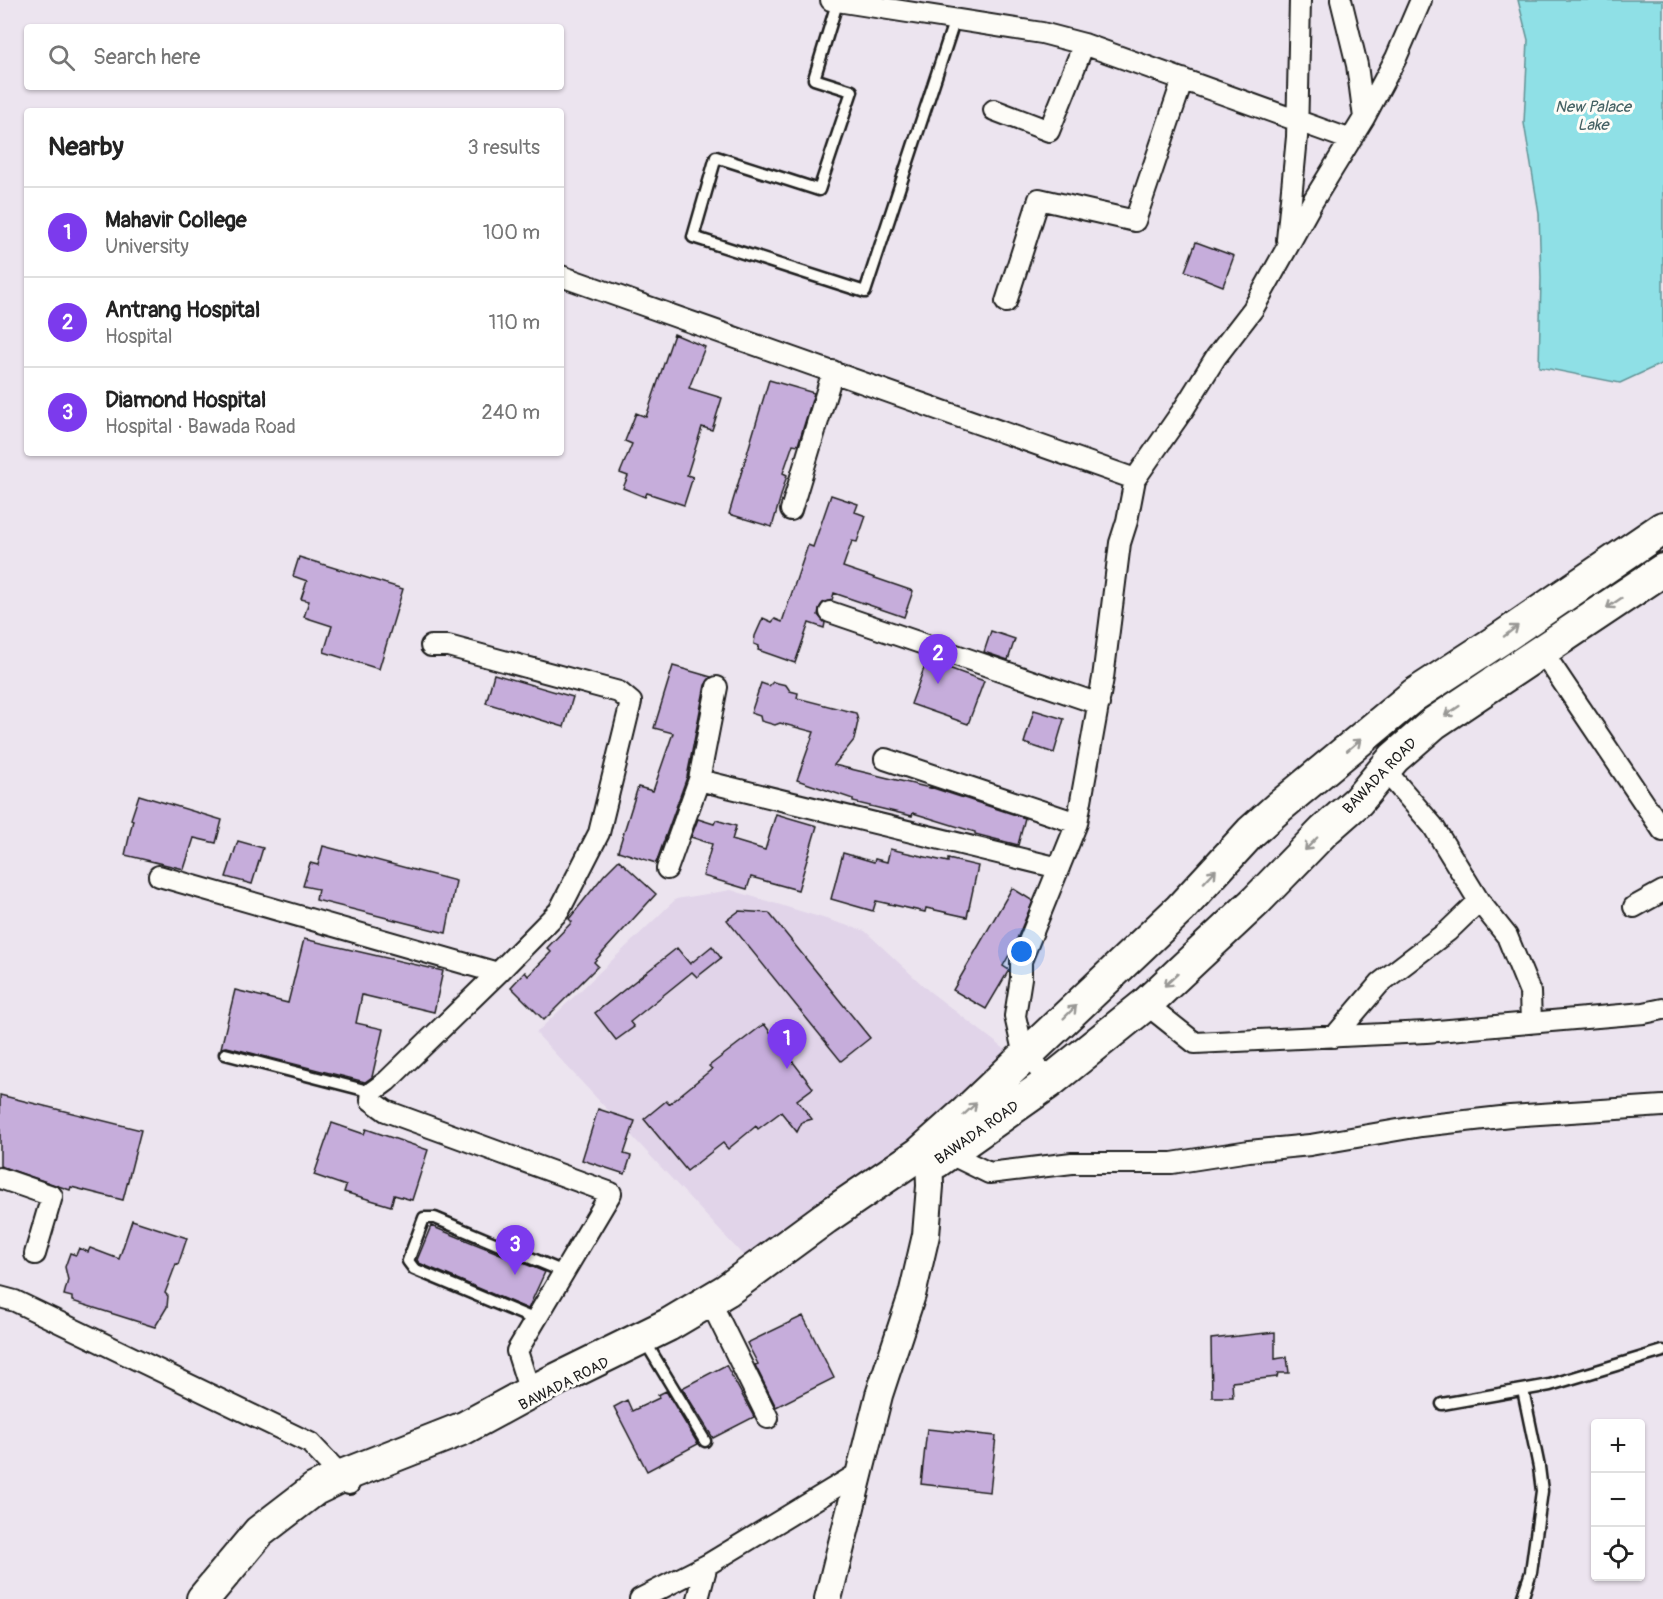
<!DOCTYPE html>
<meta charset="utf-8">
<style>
:root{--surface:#fff;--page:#f2f2f2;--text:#222;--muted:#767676;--line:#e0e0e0;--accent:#7c3aed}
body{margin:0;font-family:Pangolin,sans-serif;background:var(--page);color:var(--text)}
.controls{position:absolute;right:18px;bottom:18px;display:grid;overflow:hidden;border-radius:6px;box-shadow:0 2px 4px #0004}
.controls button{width:54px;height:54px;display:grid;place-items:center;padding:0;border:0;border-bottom:2px solid var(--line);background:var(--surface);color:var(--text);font:30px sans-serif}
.you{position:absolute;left:1022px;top:952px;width:21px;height:21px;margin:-15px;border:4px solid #fff;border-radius:50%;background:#1a73e8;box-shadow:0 0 0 9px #1a73e833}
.badge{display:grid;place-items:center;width:39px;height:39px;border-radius:50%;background:var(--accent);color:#fff;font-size:20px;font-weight:700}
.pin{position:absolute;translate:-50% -50px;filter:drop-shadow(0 2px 3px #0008)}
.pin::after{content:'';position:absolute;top:32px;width:21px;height:18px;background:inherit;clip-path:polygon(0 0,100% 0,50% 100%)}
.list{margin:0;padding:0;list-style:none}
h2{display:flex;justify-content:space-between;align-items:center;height:78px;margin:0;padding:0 24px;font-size:26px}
h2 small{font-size:20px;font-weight:400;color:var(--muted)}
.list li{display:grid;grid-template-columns:39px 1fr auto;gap:18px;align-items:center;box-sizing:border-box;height:90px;padding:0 24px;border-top:2px solid var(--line)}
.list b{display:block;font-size:22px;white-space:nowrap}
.list p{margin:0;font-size:20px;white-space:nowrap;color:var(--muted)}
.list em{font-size:20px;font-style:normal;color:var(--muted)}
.icon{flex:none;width:33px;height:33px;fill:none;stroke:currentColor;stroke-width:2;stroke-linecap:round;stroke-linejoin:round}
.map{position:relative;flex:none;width:1663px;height:1599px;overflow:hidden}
.search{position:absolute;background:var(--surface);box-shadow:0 2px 4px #0004;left:24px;top:24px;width:540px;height:66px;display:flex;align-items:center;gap:15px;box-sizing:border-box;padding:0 21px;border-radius:6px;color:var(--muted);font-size:22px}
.panel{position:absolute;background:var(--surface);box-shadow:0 2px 4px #0004;left:24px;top:108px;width:540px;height:348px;border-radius:6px}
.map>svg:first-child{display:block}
</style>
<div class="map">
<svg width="1663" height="1599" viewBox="0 0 1663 1599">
<rect width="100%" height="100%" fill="#ece4ef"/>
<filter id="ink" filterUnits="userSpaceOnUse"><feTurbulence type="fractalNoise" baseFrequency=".0167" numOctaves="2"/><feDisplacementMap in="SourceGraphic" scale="12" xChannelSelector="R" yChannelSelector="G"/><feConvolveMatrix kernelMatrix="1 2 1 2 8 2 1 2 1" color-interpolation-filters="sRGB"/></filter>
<g filter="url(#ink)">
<path fill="#e1d4e9" d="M731,890l134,41 64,60 86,66 -23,24 -239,185 -217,-233 140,-134z"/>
<path fill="#8fe0e6" stroke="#619295" stroke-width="1.5" d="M1518,0h145v363l-43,20 -81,-16 2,-89 -2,-65 -15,-90 4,-83z"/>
<path fill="#c6addb" stroke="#1c1c1c" stroke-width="1.5" d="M1196,242l38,14 -11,30 -38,-15z
M674,334l31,13 -16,41 33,10 -10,32 -10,-3 -15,48 6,2 -9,28 -37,-12 -2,4 -22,-9 5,-12 -8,-3 12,-29 -7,-3 11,-28 10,4z
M769,380l45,13 -16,52 -5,-1 -10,29 4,2 -15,52 -43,-13z
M831,495l27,9 -3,8 11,4 -9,26 -5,-1 -9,26 70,24 -9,26 -70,-24 -2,7 -9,3 -4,6 -1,6 7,8 -1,5 -15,-5 -14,40 -37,-13 1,-4 -5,-2 1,-8 8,-18 9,4 3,-3 7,3 26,-77 5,2z
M299,557l104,32 -24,80 -55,-17 8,-26 -28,-9 5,-16 -8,-2 6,-18 -14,-5z
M991,631l24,8 -7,21 -24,-8z
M927,660l57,21 -16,43 -57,-20z
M673,666l38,11 -6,8 -18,92 -31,86 -38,-12 20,-64 15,4 20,-58 -19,-5z
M494,674l79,23 -9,30 -78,-24z
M773,682l13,3 4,6 8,2 -1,5 59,15 2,8 -4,19 -20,25 96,23v-1l95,31 -7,27 -43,-11v-2l-62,-19 -1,3 -59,-14v-3l-56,-19 17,-48 -34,-9 -5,2 -14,-4 -1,-5 -9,-3 10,-30 8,3z
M1034,710l30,9 -10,34 -30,-10z
M139,795l83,25 -6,23 -22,-5 -10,31 -59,-14 8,-35 -2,-1z
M776,814l41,12 -19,64 -47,-13 -4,12 -44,-13 9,-32 -21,-7 7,-18 16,5 2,-4 20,6 -4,14 33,10z
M238,841l25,7 -11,36 -26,-7z
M323,846l133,35 -10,52 -130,-33 2,-11 -15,-3 7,-23 8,2z
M890,849l58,13v-3l30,7 -11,51 -41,-9 -1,4 -49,-11 -3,10 -42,-12 12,-46 31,9 1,-3 12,3z
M619,860l37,34 -62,68 4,4 -54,54 -33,-33 14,-15 3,4 23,-24 -4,-4 25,-26 -3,-3 35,-44z
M1012,888l21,13 -20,47 -10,18 6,4 -23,39 -33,-19z
M739,911l30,2 101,125 -29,23 -114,-141z
M304,939l139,32 -9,41 -72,-17 -6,28 27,6 -11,48 -7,5 -138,-35 -6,1 14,-58 53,13z
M712,946l9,12 -24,19 -5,-5 -62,50 4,5 -18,13 -21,-27 82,-65 13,16z
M764,1024l49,64 -16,12 15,19 -10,3 -5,10 -16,-20 -23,17 -2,-3 -28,23 -5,-6 -36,28 -43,-52 22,-18 3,3 43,-35 -3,-3z
M0,1095l141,35 -18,70 -52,-13 -1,3 -70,-24z
M598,1109l37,12 -11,33 7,2 -6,18 -43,-14z
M332,1123l32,11 2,-5 62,21 -16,50 -18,-5 -3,11 -47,-14 2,-6 -32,-11z
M132,1220l55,18 -9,27 -2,-1 -11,29 3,3 -1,11 -12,20 -83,-26v-4l-8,-2 4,-15 -3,-13 5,-14 6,2 3,-7 9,4 2,-4 29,11z
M431,1226l114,46 -17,37 -109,-46 -2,-3z
M803,1316l31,62 -58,29 -21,-42 3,-1 -11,-21z
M1275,1332v27l12,-2 2,16h-11l-1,4 -45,5 1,15h-21l-1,-58z
M726,1365l28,52 -41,21 -31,-50z
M666,1391l32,53 -51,27 -33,-64 13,-7 5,11 27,-13 -1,-3z
M927,1429l69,7 -6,56 -69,-8z"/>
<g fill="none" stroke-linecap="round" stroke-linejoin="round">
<g stroke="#1c1c1c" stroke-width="15">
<path id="service" d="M838,0l-24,79 38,12 -33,99 -103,-33 -23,80 172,55 90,-273
M225,1054l147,38
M536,1320l-122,-51 -6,-8 16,-43h11l129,54
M646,1343l59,98
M1442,1404l108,-19 113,-34
M1522,1599l9,-27 11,-81 -3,-24 -16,-77"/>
</g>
<g stroke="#1c1c1c" stroke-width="24">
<path id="minor" d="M831,0l211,33 42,11 267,96
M1341,0l16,65 7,53
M994,110l55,21 35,-87
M1287,240l10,-103 3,-137
M561,276l574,203
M1006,302l33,-103 96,22 48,-142
M791,510l42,-139
M830,612l269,92
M431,646h17l171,46 12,10 -32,131 -40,78 -61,62 -111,108 -15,11 -1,8 15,11 225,82 -94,158 13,41
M1542,651l121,180
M885,759l192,64
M1384,769l49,57 46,75
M699,780l360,88
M667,869l32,-89 18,-93
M159,876l339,97
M1634,907l29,-16
M1146,1004l49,39 231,-11 218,-19 19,-4
M1334,1037l46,-54 68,-52 31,-30 28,35 23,56 1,31
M1048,1083l-20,-30 -5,-2 -8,-35 6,-38v-17l56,-138 26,-145 17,-135 7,-22 8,-42 48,-69 33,-53 37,-48 60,-108 51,-83 32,-60 25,-58
M943,1146l7,8 39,19 83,-10h100l77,-12 61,-6 111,-19 89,-10 153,-10
M0,1178l52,18 -17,58
M0,1297l15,4 295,142 39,41
M716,1313l52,105
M640,1599l67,-34 152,-92
M698,1599l9,-34"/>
</g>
<g stroke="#1c1c1c" stroke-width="30">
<path id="tertiary" d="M828,1599l51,-204 33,-100 14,-60 4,-49 -1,-33 -2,-6"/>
</g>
<g stroke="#1c1c1c" stroke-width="36">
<path id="primary" d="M936,1162l112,-79 98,-79 110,-103 68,-70 34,-30 36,-43 40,-35 229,-153
M203,1599l56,-67 56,-43 27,-13 122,-48 61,-33 143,-70 59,-35 98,-72 94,-64 45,-40 216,-205 71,-77 28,-25 135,-112 89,-58 160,-109"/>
</g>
<use href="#service" stroke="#fdfcf7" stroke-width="10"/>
<use href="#minor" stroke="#fdfcf7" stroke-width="20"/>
<use href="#tertiary" stroke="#fdfcf7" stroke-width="26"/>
<use href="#primary" stroke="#fdfcf7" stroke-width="32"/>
</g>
<defs><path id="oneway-shaft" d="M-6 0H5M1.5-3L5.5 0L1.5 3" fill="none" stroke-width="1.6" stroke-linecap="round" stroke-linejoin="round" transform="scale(1.5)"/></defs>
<g stroke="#989794">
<use href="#oneway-shaft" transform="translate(1614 603) rotate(146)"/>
<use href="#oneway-shaft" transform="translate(1511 631) rotate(-38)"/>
<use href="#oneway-shaft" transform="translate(1452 711) rotate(146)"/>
<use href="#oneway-shaft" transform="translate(1354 745) rotate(-40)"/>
<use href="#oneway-shaft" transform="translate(1311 844) rotate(134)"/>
<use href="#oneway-shaft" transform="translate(1210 876) rotate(-47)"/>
<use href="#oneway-shaft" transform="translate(1171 980) rotate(137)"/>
<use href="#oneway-shaft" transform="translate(1070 1012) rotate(-45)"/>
<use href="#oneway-shaft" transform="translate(970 1109) rotate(-43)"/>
</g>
</g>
<g text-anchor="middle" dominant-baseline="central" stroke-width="6" stroke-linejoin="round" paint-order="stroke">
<g font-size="15" fill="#1c1c1c" stroke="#fdfcf7">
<text transform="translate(1380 776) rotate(-46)">BAWADA ROAD</text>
<text transform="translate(977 1133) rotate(-35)">BAWADA ROAD</text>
<text transform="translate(564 1384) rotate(-27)">BAWADA ROAD</text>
</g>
<g font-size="16" font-style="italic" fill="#446163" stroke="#fdfcf7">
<text x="1593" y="107">New Palace<tspan x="1593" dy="18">Lake</tspan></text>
</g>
</g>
</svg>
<div class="controls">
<button>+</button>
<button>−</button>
<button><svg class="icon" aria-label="locate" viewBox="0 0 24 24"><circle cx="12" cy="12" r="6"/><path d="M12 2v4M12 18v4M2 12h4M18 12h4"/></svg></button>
</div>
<div class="you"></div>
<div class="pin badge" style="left:787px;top:1069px">1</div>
<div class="pin badge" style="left:938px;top:684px">2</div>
<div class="pin badge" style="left:515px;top:1275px">3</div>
<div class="search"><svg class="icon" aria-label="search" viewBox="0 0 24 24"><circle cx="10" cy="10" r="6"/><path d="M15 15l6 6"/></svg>Search here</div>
<section class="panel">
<h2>Nearby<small>3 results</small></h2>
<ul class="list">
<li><span class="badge">1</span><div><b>Mahavir College</b><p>University</p></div><em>100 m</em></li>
<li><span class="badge">2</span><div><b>Antrang Hospital</b><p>Hospital</p></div><em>110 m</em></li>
<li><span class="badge">3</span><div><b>Diamond Hospital</b><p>Hospital · Bawada Road</p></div><em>240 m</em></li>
</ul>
</section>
</div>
